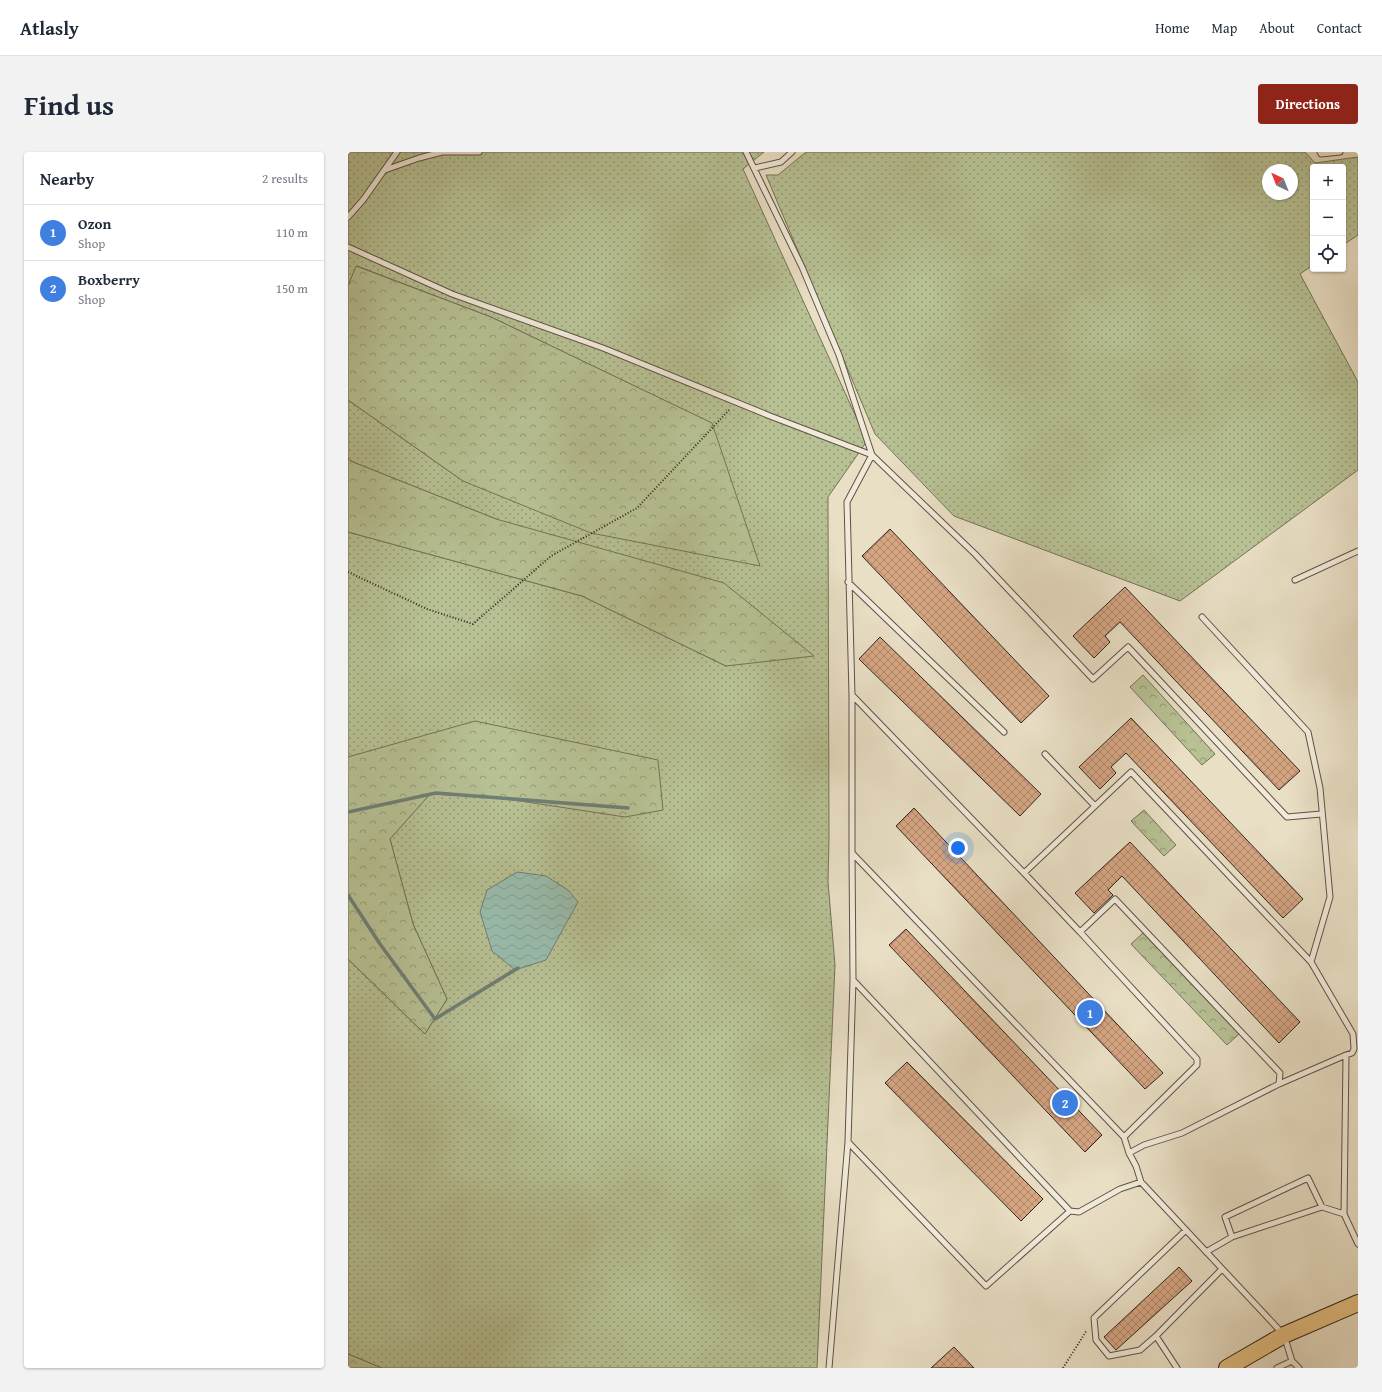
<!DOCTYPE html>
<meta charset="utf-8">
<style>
:root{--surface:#fff;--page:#f2f2f3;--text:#1f2937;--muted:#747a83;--line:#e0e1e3;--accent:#8f2418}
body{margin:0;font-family:"Gentium Book Plus",serif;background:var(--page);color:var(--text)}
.controls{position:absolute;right:12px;top:12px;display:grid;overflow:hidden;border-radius:4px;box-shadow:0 1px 3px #0004}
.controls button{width:36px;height:36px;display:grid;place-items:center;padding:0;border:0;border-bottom:1px solid var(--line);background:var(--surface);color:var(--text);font:20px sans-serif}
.compass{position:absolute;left:914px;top:12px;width:36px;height:36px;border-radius:50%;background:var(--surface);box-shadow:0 1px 3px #0004;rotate:317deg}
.you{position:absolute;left:610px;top:696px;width:14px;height:14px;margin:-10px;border:3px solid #fff;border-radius:50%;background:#1a73e8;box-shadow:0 0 0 6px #1a73e833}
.badge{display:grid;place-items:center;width:26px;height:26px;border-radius:50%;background:var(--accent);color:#fff;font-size:13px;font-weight:700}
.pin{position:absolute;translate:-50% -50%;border:2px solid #fff;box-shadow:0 1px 4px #0006}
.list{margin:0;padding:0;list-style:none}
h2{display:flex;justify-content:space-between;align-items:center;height:52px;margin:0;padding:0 16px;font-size:17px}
h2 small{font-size:13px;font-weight:400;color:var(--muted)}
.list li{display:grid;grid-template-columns:26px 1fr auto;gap:12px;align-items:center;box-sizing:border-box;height:56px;padding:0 16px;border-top:1px solid var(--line)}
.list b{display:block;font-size:15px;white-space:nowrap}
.list p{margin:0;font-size:13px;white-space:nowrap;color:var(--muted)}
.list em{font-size:13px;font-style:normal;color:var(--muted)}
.icon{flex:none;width:22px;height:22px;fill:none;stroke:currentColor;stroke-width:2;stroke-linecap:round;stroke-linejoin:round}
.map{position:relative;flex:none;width:1010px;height:1216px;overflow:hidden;border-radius:4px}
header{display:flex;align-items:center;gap:24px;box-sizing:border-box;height:56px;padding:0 20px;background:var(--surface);border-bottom:1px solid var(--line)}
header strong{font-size:19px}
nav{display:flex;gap:22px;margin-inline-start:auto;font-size:14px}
.intro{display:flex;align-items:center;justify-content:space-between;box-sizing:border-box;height:96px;padding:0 24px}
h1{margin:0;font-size:28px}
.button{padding:10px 18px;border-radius:4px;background:var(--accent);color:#fff;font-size:14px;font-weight:700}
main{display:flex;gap:24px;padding:0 24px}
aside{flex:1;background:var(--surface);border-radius:4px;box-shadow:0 1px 3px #0004}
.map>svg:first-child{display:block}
</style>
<header>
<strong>Atlasly</strong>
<nav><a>Home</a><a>Map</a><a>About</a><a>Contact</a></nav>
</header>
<div class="intro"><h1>Find us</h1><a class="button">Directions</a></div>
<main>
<aside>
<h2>Nearby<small>2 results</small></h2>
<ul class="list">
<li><span class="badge" style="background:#3f7fe0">1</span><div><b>Ozon</b><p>Shop</p></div><em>110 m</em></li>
<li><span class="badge" style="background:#3f7fe0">2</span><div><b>Boxberry</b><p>Shop</p></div><em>150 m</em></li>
</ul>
</aside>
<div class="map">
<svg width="1010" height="1216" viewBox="0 0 1010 1216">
<defs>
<pattern id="grass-dots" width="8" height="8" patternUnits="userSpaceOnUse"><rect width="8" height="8" fill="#b7c194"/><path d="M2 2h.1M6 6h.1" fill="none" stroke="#959c78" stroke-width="1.8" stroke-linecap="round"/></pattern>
<pattern id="forest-crowns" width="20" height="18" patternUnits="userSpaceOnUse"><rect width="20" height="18" fill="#b7c194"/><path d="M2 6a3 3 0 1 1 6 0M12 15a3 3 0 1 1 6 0" fill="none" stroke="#959c78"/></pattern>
<pattern id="water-waves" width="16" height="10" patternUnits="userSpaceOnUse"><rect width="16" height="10" fill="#99bdae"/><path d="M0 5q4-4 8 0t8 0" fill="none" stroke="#84a295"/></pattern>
<pattern id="building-cross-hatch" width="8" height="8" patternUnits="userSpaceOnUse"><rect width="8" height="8" fill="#d6a683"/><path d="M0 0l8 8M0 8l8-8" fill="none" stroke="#ae876b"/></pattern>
</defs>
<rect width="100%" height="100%" fill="#e9dfc5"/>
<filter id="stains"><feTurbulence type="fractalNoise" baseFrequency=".005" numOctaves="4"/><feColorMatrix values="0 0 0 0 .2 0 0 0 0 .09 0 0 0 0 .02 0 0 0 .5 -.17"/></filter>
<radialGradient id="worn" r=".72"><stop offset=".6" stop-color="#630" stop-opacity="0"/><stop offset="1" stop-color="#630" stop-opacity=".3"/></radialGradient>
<path fill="url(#grass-dots)" stroke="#74725a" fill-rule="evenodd" d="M0,0h416l-21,17 124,272 -39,56 1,342 -1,43 7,83 -18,403h-435l-34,-14v-395l77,75 22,-35 -34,-75 -23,-85 40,-45 64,3 -137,-42 -9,2v-225l234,64 144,70 -230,-147 -143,-57 -5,-3v-59l115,81 248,-58 -220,-106 -134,-51 -9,20z
M458,0h499l10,11 43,-6v78l-15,10v-78h-30v98l-13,9 58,108v88l-178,131 -226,-85 -79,-82 -109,-259h12zM920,18h24v24h-24z"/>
<path fill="url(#forest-crowns)" stroke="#74725a" d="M8,114l135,51 221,106 48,143 -169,-33 -128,-52 -115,-81v-114z
M0,307l5,3 143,57 228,64 90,73 -88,10 -144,-70 -234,-64z
M795,523l72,79 -13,11 -72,-78z
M127,569l183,39 5,50 -38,7 -131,-20 -64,-3 -40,45 23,85 34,75 -22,35 -77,-75v-202z
M796,658l32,35 -12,11 -33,-35z
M795,781l96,101 -12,11 -96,-101z
M0,1202l34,14h-34z"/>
<path fill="url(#water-waves)" stroke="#6f7f75" d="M169,720l29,4 22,14 10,12 -32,58 -31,10 -23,-19 -12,-39 7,-22z"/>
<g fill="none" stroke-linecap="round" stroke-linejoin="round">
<path stroke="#6f7f75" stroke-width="3.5" d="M0,660l88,-19 192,15
M0,743l32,49 55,75 83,-51"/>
</g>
<path fill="url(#building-cross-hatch)" stroke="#30231f" d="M542,377l159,167 -28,27 -159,-167z
M777,435l175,184 -21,19 -159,-168 -15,14 5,6 -16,16 -21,-22z
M532,485l161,157 -21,22 -161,-157z
M783,566l172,181 -20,19 -157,-165 -15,14 5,6 -16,16 -21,-22z
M566,656l249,265 -18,16 -249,-263z
M782,690l170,180 -21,21 -157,-167 -14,14 5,5 -19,18 -19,-20z
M558,777l196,206 -17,17 -196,-207z
M559,910l136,137 -22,22 -136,-138z
M831,1115l13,14 -76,69 -12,-13z
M606,1195l20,21h-43z"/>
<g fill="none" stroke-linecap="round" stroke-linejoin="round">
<g stroke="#5e5248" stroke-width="7">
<path id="lane" d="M398,0l56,115 37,88 33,100 -25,47 5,193v158
M972,0l1,2 19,-2
M407,16l26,-6 11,-10
M37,18l34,-12 23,-6h37
M0,65l15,-17 34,-48
M0,95l104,47 151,54 167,68 102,39 103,99 118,125 35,-32 159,170 34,-3
M947,428l63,-29
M500,430l156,150
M854,465l106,115 12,56 10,109 -19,65 42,72 1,15 -2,4 -6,2
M504,543l172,178
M697,602l50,52
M732,780l117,127v6l-73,72 5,16
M505,828l-5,162 138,144 84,-75
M931,932l67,-29 -2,159 14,30
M776,985l-272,-284 1,127 217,231 9,1 41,-23 21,-7
M884,1085l-7,-20 83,-39 14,29
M858,1100l26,-15 90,-30 22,7
M808,1184l66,-67
M481,1216l19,-226
M829,1216l-21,-32 -16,14 -31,6 -13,-16 -2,-22 92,-88
M929,1216l15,-7
M951,1216l-7,-7 -8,-26 -143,-153 -5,-16 -7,-13 15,-8 38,-12 97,-49 1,-11 -165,-174 -35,33 -56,-59 107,-101 180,190"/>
</g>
<g stroke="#30231f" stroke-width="18">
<path id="primary" d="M879,1216l57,-33 74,-32"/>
</g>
<path stroke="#30231f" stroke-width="2" stroke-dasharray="1 2" stroke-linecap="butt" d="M0,420l79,37 46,15 78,-68 86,-48 93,-99
M715,1216l24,-38"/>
<use href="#lane" stroke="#f1ead9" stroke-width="5"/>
<use href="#primary" stroke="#e4c082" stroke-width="16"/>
</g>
<rect width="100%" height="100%" filter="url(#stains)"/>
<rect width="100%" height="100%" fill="url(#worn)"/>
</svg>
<div class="controls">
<button>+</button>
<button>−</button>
<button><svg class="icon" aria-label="locate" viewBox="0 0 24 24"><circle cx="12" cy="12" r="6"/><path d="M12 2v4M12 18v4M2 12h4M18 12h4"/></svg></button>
</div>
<svg class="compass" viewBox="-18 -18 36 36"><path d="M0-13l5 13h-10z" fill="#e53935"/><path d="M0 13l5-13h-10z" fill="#747a83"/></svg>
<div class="you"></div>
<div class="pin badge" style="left:742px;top:861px;background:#3f7fe0">1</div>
<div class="pin badge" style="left:717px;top:951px;background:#3f7fe0">2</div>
</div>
</main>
